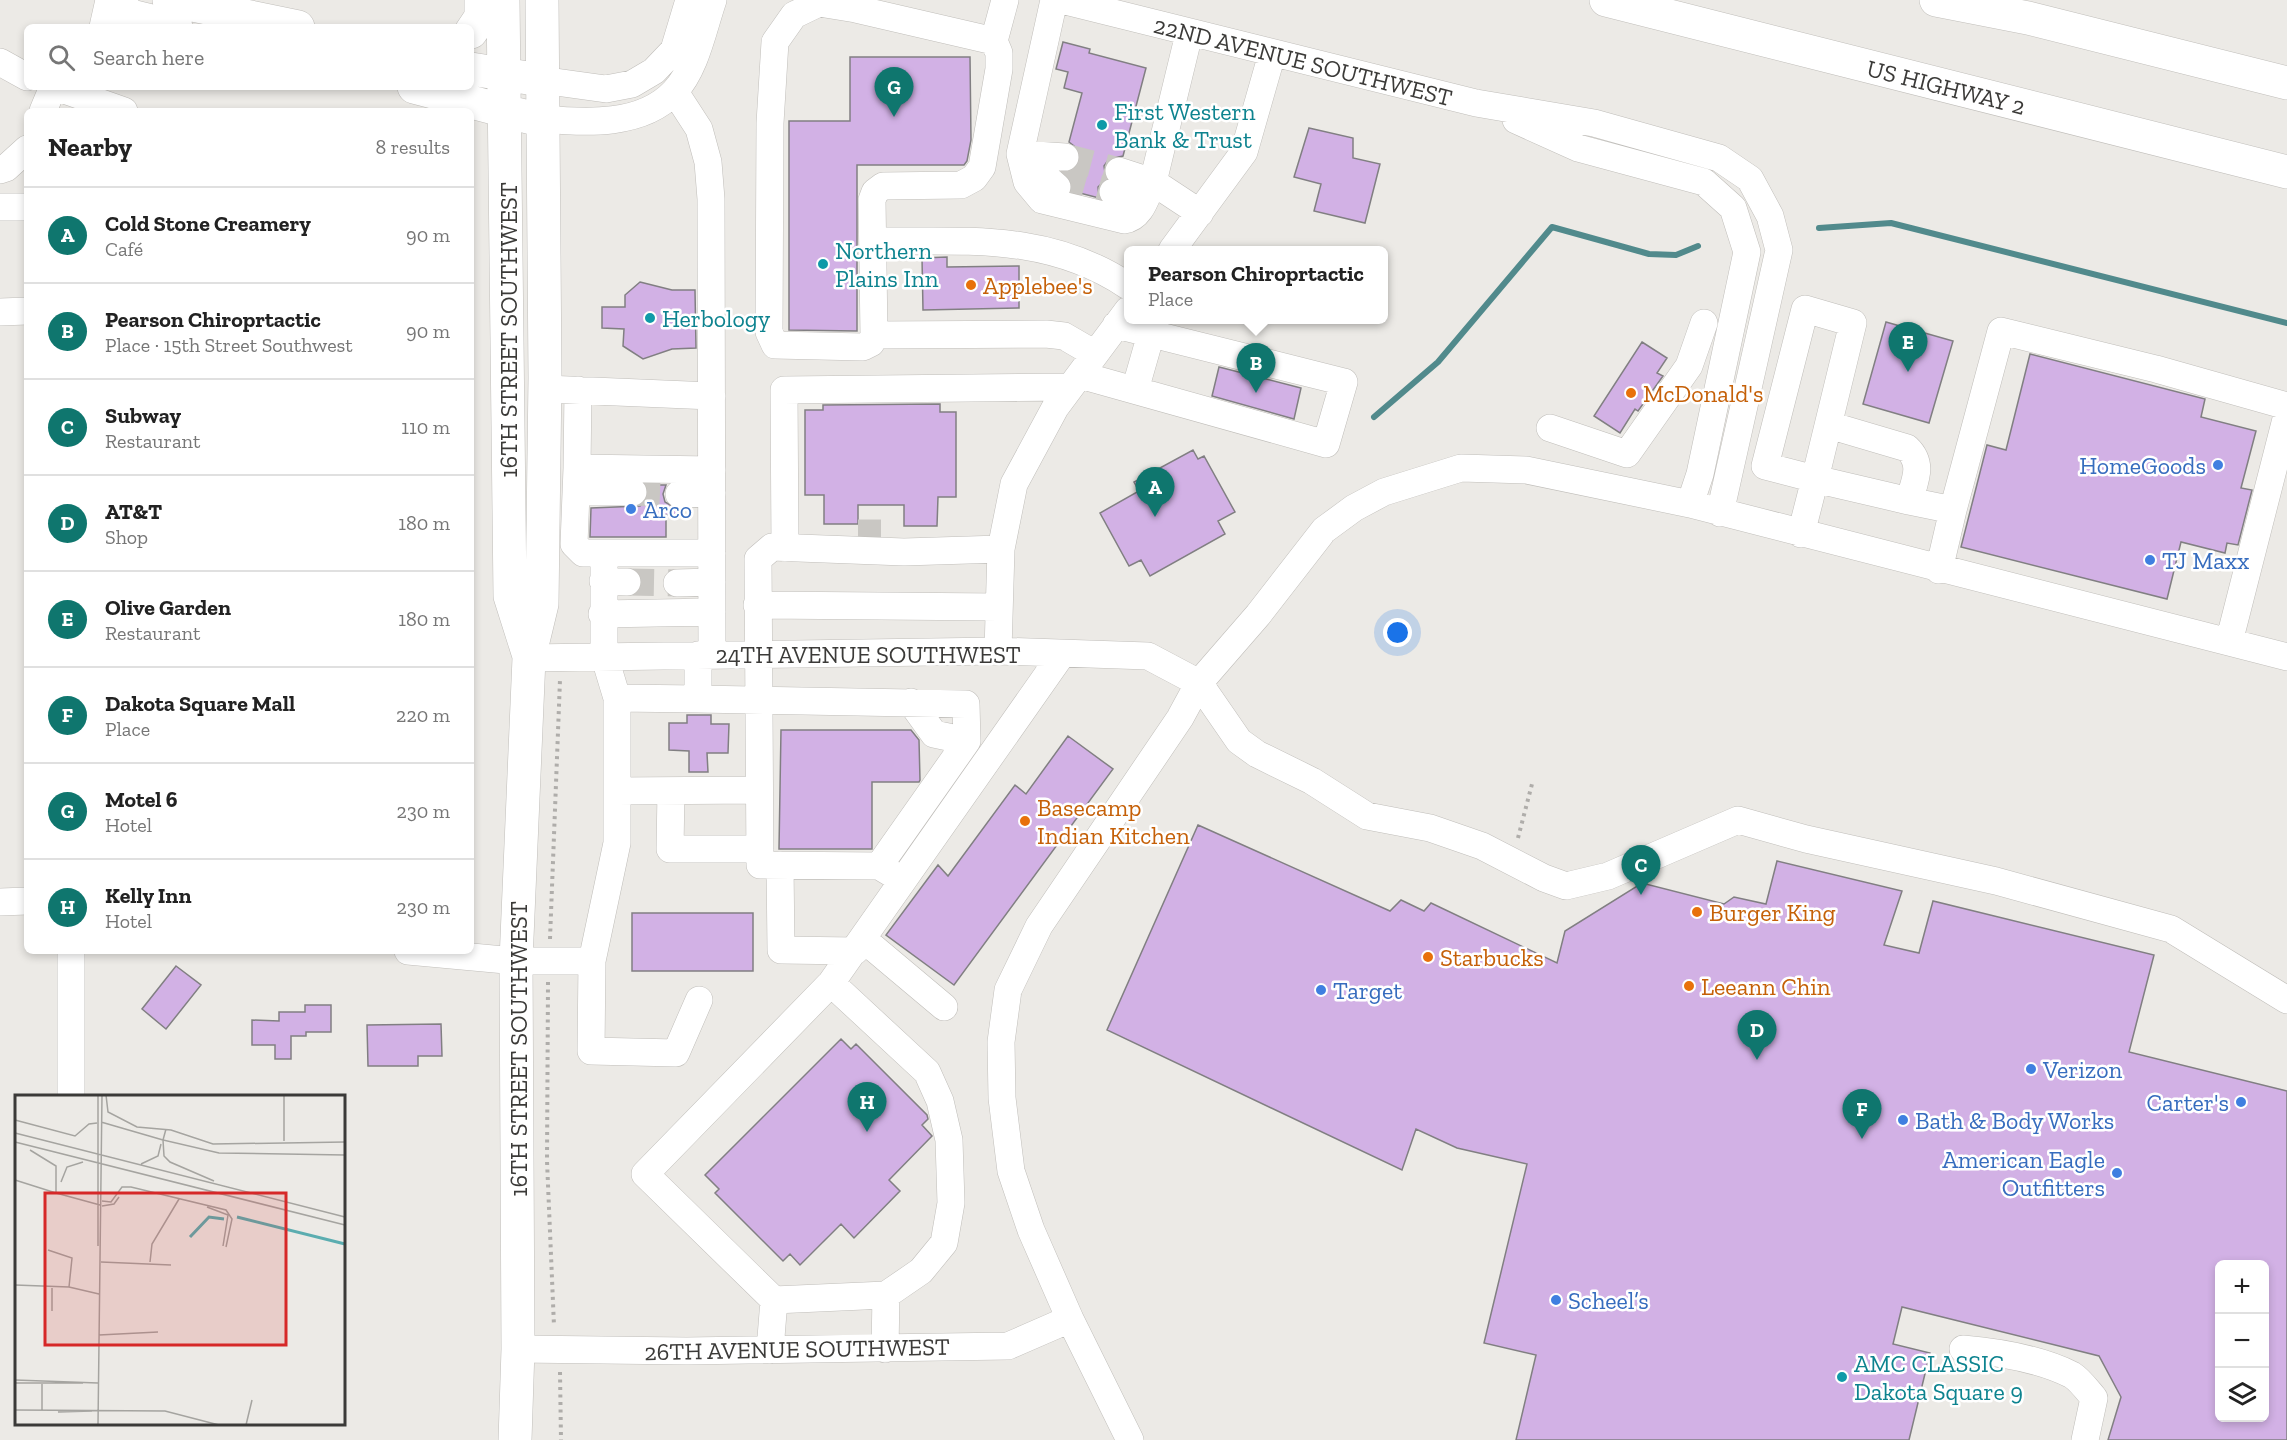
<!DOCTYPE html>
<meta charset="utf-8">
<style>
:root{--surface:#fff;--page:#f6f6f6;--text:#222;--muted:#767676;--line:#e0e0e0;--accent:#0f766e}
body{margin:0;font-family:"Zilla Slab",serif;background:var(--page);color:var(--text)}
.controls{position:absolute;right:18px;bottom:18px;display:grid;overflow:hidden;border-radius:9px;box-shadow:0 3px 9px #0003}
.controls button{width:54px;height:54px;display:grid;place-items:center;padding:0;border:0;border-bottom:2px solid var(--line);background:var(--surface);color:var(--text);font:30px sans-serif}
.you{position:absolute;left:1398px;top:633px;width:21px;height:21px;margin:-15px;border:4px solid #fff;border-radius:50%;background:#1a73e8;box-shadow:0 0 0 9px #1a73e833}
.badge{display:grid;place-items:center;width:39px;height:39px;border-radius:50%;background:var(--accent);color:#fff;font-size:20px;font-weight:700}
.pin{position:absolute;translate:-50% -50px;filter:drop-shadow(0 2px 3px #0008)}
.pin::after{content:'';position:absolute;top:32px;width:21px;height:18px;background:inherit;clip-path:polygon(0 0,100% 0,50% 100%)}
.popup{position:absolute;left:1124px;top:246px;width:264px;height:78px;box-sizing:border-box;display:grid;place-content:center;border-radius:9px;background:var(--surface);filter:drop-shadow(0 2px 4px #0005);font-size:20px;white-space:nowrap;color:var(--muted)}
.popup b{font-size:22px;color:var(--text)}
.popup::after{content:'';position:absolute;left:50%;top:100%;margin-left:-12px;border:12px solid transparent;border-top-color:var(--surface)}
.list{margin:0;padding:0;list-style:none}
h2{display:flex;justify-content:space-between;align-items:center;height:78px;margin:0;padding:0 24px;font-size:26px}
h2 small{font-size:20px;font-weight:400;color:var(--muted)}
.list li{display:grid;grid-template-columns:39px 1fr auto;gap:18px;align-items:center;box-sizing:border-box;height:96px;padding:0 24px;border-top:2px solid var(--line)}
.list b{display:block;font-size:22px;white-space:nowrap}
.list p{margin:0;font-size:20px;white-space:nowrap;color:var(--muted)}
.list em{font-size:20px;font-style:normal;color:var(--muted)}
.icon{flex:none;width:33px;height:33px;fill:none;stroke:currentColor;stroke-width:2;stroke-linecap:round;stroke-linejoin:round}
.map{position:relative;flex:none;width:2287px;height:1440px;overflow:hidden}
.search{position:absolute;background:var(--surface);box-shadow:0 3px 9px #0003;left:24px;top:24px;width:450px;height:66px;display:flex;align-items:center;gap:15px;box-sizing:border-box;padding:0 21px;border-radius:9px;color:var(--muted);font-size:22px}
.panel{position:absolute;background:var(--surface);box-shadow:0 3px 9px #0003;left:24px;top:108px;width:450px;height:846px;border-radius:9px}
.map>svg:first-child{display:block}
</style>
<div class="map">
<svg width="2287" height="1440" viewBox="0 0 2287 1440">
<rect width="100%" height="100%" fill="#eceae6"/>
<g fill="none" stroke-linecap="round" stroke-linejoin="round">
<path stroke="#518a8c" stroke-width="6" d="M1819,228l72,-5 396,100
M1374,417l64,-55 114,-135 97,27 27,1 22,-9"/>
</g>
<path fill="#d2b1e5" stroke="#817f82" stroke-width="1.5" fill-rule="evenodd" d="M1063,42l27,7 -1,4 57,15 -23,88 -14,3 -5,7 2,13 -8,8 1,11 -27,-7v-9l-7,-9 13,-7 3,-7 -2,-9 -10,-8 13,-49 -18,-5 4,-16 -12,-3z
M850,57h120l1,83 -4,21 -3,4h-107v166l-68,-1v-209h61z
M1309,128l44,10v20l27,6 -15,59 -51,-12 7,-27 -27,-7z
M947,257v10l72,-1v42l-96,2 -1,-52z
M640,282l32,8h23l1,58 -24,1 -29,10 -20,-13 1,-17 -22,-1v-21h23v-12z
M1886,322l67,19 -24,82 -66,-19z
M1642,342l25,16 -10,15 6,3 -25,35 -3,-2 -15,24 -26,-17z
M2030,354l175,45 -4,18 55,14 -15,57 11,2 -14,55 -11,-2 -2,10 -44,-11 -14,57 -206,-52 26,-102 19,5z
M1219,367l82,21 -7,31 -82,-23z
M940,404v8h16v85h-18l-1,29h-33v-21h-46v19h-34v-29h-19v-85h18v-5z
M1193,450l5,9 6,-3 31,56 -17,9 7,13 -75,42 -9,-16 -12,6 -29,-53 39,-22 -5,-9z
M647,485h19l-3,9 2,8 14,8v5h-13v22h-76l1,-29 49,-2 7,-7z
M687,715h24v9h18l-1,29h-21l1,19h-19v-21l-20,-1v-27h18z
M781,730h130l8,10 1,40 -1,2h-47v67h-93z
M1068,736l45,33 -159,216 -68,-50 52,-70 10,11 67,-91 11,9z
M1198,825l192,86 11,-11 23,11 7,-8 126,60 8,-32 77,-48 82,21 10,-7 32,7 11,-43 125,30 -18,54 35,8 14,-52 221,54 -25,97 158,39v349h-179l13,-43 -22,-41 -197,-49 -9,37 37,9 -21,87h-393l20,-85 -52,-12 43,-179 -70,-16 -41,-19 -14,41 -295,-140zM2220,1264h45v154h-45z
M632,913h121v58h-121z
M176,966l25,19 -35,44 -24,-20z
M305,1005h26v27h-25v4h-15v23h-16v-14h-23v-25l27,1v-9h26z
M441,1024l1,32h-24v10h-50l-1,-41z
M841,1039l10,10 5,-5 71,71 1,4 -6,6 10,11 -43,44 11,11 -46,47 -13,-14 -41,41 -10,-11 -7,7 -68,-68 4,-4 -14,-14z"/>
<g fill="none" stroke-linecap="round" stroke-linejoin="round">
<path stroke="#c9c7c3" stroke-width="27" stroke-dasharray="27 14" stroke-linecap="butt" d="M1065,157l54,14
M1059,177l54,15
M633,492l46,2
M858,533h23
M627,582l50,1"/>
<g stroke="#c0beba" stroke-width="28">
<path id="minor" d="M1054,0l-34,154 7,28 15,18 82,20c17,-2 22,-23 29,-38l-34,-11
M1061,0l415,103 118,20 125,35 31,21 20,37 9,34 -59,263
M103,27l6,-27
M1189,34l-36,148 47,31
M994,41l-138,-32 -37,-6 -25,12 -19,27 -5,81 -1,209 6,13 88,2 8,-4 3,-8 -2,-135 3,-8 8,-6 78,-1 13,-7 8,-11 17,-98v-16l-5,-12 11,-41
M0,62l27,15
M541,80l65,9 26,-5 22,-13 20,-21 15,-50
M56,87l68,24
M675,92l24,37 9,33 3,37 1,456
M43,111l10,-24
M544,119c42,4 98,7 130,-27 22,-23 29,-63 39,-92
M1516,120l62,28 126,34 29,26 14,44 -47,222 -10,30
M1020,154l37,33
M1020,154l45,3
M0,170l6,-2 21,-19
M1113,192l31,9
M0,207h27
M873,241c92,1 174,-9 255,45
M1172,250l72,-98 28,-98
M0,312l27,-1
M874,335l172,-1 18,2 31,18
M1080,375l246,69 18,-62 -228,-57
M545,389l167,7
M1135,390l16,-56
M1550,428l77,26 62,-88 15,-43
M577,468l1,-78
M576,492h57
M679,494l33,-1
M1909,501l44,9 -14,60
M1953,510l48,-179 155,38 131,37
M1801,534l14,-55 -50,-13 40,-157 48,14 -38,156 94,22c6,-21 15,-37 -2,-53l-78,-23
M785,548l-1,-158 286,-3
M604,553h-21l-9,-9 3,-76 135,2
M603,581l24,1
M677,583l35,-1
M757,605l241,2
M602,614l110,-2
M2229,642l58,-227
M998,651l3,-102 13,-65 41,-76 73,-98
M529,658l469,-7 150,5 51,27 40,58 18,13 55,27 55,35 63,12 52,18 62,32 22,8 42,-10 130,-56 68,19 190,42 175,48 116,71
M617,698l81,1v-44
M698,699l268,5 1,37 -88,125 15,9
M911,702l23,32 33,7
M617,791l142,-1
M671,791l-1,58h90
M780,865l1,85 74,1
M879,866l-119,-1 -2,-306 14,-12 132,5 97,-3
M0,902l27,-1
M863,939l81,68
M71,951v145
M408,951l108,10h76
M831,983l96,89 13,29 9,39 2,63 -7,40 -23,28 -35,24 -1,54
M699,1000l-23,53 -85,-2 1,-90 25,-118v-145l-13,-43v-102h108
M774,1300l112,-5
M518,1349l169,2 321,-5 62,-27
M1963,1349c35,3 77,10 109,26 8,5 16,16 22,23l-9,42
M770,1350l4,-50 -129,-126 186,-191 231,-329
M1130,1440l-60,-121 -39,-89 -20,-59 -9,-73 -1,-56 7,-52 31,-64 141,-208 19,-35 59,-68 66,-85 30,-22 30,-16 77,-24 65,2 164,34 597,153"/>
</g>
<g stroke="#c0beba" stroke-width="34">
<path id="major" d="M113,0l18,16 45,11
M169,0l129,27
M503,0l7,596 19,60
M471,32l10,-15v-17
M471,69l57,9
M414,87l114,30
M515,1440l3,-91 -2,-388 13,-303 13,-54 3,-226 -3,-378"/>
</g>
<g stroke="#c0beba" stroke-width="34">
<path id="highway" d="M219,0l13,12
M1606,0l681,172
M1936,0l92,18 259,65"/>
</g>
<path stroke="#afadaa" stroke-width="4" stroke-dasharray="3 4.5" stroke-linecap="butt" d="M1518,838l14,-54
M550,939l10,-259
M548,982l-1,179 7,165
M560,1372l1,68"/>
<use href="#minor" stroke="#fff" stroke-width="27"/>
<use href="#major" stroke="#fff" stroke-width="33"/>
<use href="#highway" stroke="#fff" stroke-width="33"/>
</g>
<g fill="#0f9aa8" stroke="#fff" stroke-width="2">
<circle cx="1102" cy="125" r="6"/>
<circle cx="823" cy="264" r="6"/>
<circle cx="650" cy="318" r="6"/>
<circle cx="1842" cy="1377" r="6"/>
</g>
<g fill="#e8710a" stroke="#fff" stroke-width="2">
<circle cx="971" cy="285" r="6"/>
<circle cx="1631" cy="393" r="6"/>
<circle cx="1025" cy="821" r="6"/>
<circle cx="1697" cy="912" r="6"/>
<circle cx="1428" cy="957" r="6"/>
<circle cx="1689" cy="986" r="6"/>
</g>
<g fill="#3f7fe0" stroke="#fff" stroke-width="2">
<circle cx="2218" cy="465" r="6"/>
<circle cx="631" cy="509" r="6"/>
<circle cx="2150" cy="560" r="6"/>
<circle cx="1321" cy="990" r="6"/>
<circle cx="2031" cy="1069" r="6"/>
<circle cx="2241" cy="1102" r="6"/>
<circle cx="1903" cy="1120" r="6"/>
<circle cx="2117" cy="1173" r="6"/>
<circle cx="1556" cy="1300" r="6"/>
</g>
<g text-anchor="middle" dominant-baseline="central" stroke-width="5" stroke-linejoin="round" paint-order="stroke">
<g font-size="24" fill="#3b3a38" stroke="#fff">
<text transform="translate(1303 61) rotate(14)">22ND AVENUE SOUTHWEST</text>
<text transform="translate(1946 87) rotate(14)">US HIGHWAY 2</text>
<text transform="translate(508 330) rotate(-90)">16TH STREET SOUTHWEST</text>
<text x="868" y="654">24TH AVENUE SOUTHWEST</text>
<text transform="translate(518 1049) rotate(-90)">16TH STREET SOUTHWEST</text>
<text transform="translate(797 1349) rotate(-1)">26TH AVENUE SOUTHWEST</text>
</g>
<g font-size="24" fill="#0d838f" stroke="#fff" text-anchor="start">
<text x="1114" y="111">First Western<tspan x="1114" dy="28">Bank &amp; Trust</tspan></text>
<text x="835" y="250">Northern<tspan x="835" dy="28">Plains Inn</tspan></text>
<text x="662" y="318">Herbology</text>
<text x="1854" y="1363">AMC CLASSIC<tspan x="1854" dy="28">Dakota Square 9</tspan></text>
</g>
<g font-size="24" fill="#c56008" stroke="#fff" text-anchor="start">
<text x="983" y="285">Applebee's</text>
<text x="1643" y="393">McDonald's</text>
<text x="1037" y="807">Basecamp<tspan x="1037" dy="28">Indian Kitchen</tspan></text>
<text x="1709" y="912">Burger King</text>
<text x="1440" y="957">Starbucks</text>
<text x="1701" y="986">Leeann Chin</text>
</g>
<g font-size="24" fill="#366cbe" stroke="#fff" text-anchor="start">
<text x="2206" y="465" text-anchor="end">HomeGoods</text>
<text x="643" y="509">Arco</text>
<text x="2162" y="560">TJ Maxx</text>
<text x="1333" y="990">Target</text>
<text x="2043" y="1069">Verizon</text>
<text x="2229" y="1102" text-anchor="end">Carter's</text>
<text x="1915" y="1120">Bath &amp; Body Works</text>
<text x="2105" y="1159" text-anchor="end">American Eagle<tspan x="2105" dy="28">Outfitters</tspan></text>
<text x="1568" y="1300">Scheel’s</text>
</g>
</g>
<g transform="translate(15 1095)">
<rect width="330" height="330" fill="#eceae6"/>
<path fill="none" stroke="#5badb0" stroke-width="3" d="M222,122l108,27M175,142l19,-20 15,2"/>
<path fill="none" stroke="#a5a4a0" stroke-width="1.5" d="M83,0v151M91,0l2,17 29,15 34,3 42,14 132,-2M0,25l60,16 14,-12 8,-1M86,27l62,18M151,34l-3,11 56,13 126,2M0,38l330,84M148,45l1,16 6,6 44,19M269,46v-46M0,47l330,83M15,55l26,16v27M126,69l17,-8 3,-12M0,85l41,13M46,87l6,-15 16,-5M41,98l44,12M87,106l9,1 11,-15h9l95,23 6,9 -6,28M87,111l12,-2 5,-7M192,112l21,8 -5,31M33,155l24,8 -3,29M86,167l70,3M135,167l2,-18 27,-45M0,190l54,2 30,7M37,193v23M84,240l59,-3M0,285l83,3M0,288h68M27,289v26M0,315l150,1 54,14M43,317l34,-1M83,330l4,-330M231,330l6,-25"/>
<path fill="#d62828" fill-opacity="0.15" stroke="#d62828" stroke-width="3" d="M30,98h241v152h-241z"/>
<rect width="330" height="330" fill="none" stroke="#3b3a38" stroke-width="3"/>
</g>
</svg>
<div class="controls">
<button>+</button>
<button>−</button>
<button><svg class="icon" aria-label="layers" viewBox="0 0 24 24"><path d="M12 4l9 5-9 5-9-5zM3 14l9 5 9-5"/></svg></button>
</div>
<div class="you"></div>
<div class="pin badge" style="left:1155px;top:517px">A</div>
<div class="pin badge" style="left:1256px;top:393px">B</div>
<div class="popup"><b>Pearson Chiroprtactic</b>Place</div>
<div class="pin badge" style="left:1641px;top:895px">C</div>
<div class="pin badge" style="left:1757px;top:1060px">D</div>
<div class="pin badge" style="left:1908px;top:372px">E</div>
<div class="pin badge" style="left:1862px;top:1139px">F</div>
<div class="pin badge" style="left:894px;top:117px">G</div>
<div class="pin badge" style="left:867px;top:1132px">H</div>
<div class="search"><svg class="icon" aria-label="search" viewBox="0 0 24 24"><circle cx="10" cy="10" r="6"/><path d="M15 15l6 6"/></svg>Search here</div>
<section class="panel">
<h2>Nearby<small>8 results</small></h2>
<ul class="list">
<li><span class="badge">A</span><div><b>Cold Stone Creamery</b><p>Café</p></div><em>90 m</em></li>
<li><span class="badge">B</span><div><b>Pearson Chiroprtactic</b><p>Place · 15th Street Southwest</p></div><em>90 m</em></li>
<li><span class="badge">C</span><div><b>Subway</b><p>Restaurant</p></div><em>110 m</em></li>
<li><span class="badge">D</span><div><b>AT&amp;T</b><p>Shop</p></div><em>180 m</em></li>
<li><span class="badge">E</span><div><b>Olive Garden</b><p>Restaurant</p></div><em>180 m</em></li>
<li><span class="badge">F</span><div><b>Dakota Square Mall</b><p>Place</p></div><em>220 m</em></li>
<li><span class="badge">G</span><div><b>Motel 6</b><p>Hotel</p></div><em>230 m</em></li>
<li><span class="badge">H</span><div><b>Kelly Inn</b><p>Hotel</p></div><em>230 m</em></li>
</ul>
</section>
</div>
